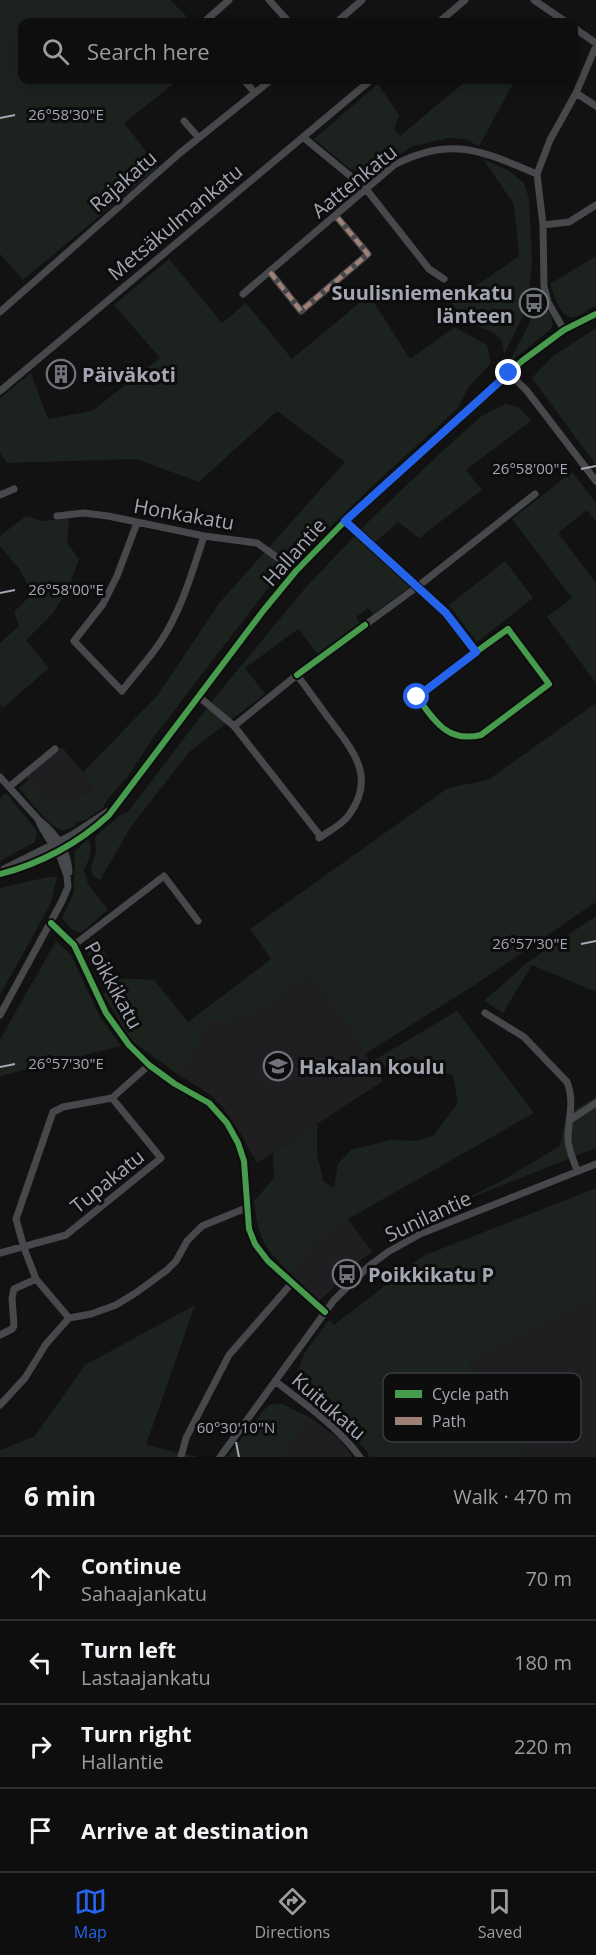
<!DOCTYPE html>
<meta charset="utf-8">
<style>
:root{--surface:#0e0e0e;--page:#171717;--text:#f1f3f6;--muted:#9b9c9e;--line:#2e2e2e;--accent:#2563eb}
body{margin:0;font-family:"Open Sans",sans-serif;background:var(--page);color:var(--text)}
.stop{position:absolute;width:18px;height:18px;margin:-14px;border:4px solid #2563eb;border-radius:50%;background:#fff}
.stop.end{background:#2563eb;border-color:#fff;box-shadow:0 2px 6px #0008}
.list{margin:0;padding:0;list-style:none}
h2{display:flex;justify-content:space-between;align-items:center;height:78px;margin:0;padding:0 24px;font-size:26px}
h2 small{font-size:20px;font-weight:400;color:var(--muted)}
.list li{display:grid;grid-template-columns:39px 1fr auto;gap:18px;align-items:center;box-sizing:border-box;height:84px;padding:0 24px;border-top:2px solid var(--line)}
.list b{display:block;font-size:22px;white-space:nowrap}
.list p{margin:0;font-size:20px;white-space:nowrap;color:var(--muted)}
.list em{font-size:20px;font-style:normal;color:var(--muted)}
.icon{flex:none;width:33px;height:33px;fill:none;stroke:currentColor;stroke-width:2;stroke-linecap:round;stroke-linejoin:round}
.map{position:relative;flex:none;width:596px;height:1457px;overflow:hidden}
.search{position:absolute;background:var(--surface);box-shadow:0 3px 9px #0003;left:18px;right:18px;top:18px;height:66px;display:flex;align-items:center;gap:15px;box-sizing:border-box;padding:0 21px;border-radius:12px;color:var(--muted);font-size:22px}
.sheet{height:414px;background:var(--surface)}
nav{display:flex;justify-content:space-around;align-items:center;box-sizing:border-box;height:84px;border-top:2px solid var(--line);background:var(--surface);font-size:16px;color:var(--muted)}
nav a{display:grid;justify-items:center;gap:3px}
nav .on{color:var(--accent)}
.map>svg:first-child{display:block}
</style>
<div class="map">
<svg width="596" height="1457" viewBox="0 0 596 1457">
<rect width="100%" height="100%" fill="#121213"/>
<path fill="#1f1f21" d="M62,747l32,38 -15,13 -33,2 -20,-23z
M311,975l72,106 -126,82 -15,-27 -21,-31 -10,-10 -35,-22 24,-25 6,-26 24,-2 34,-13z
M348,1219l24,33 -22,16 -8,12 -23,21 -29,-28 31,-34z
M596,1299v158h-70l-57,-94z
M309,1417l29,21 15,19h-71z"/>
<path fill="#1c231e" d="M0,0h170l17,17 -7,5h-158v58h154l1,1 -53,42 34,44 -135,113 -23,-26z
M467,80h48l-36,66 -14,-7 -17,-1 -38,9 -39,30 -22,-9 -35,-29 64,-55 21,31 -5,15 6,6z
M483,159l26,12 15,12 5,16 3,60 -3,35 -7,24 -18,36 -2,-13 -8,-8 -30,-13 -12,-17 67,-47 -5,-52z
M596,256v50c-7,3 -15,9 -22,11 -14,3 -20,-24 -24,-33z
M169,259l53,64 24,-20 46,56 77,-64 41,64 45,-32 32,18 4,18 -23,25 -10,20 -88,80 -68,67 -20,15 -129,168 -25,38 -21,24 -4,8 -16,11 -12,4 1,2c-5,3 -9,6 -14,5 -12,-2 -34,-32 -43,-42l10,-8 17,20 33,-2 15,-12 -11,-14 74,-76 63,-94 125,-140 -68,-51 -78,71 -63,-23 -129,4 -7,-10v-55l31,-25 17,46 44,-8 68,-53 -46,-53z
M542,304c7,6 12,16 10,24l-44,36 20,-38 8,-19z
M596,328v137l-64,-87 21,-22z
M505,404l14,3 12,14 -65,49 16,20 -63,48 -21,-16 -28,25 41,39 -38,28 -5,-6 -12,9 4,6 -42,31 -20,-25 -53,39 20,26 -76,58 -59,76 -30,52 -7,-4 -2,-9 5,-14 -1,-16 25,-22 8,-3 89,-117 89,-108 66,-69 75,-71 36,-32z
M572,472l24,31v19l-9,-12 -29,23 38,50v100l-49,-66 25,-19 -60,-79z
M26,516l15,5 28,-2 -2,24 12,16 -10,28 -16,26 -27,27 23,28 -46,40 -3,-4v-61l19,-17 -5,-14 18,-18 -12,-24 -20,-24v-10z
M505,561l28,37 -56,44 -28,-37z
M596,703v199l-120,82 -111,70 -54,-79 -47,32 -34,13 -24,2 -6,26 -24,25 -45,-33 -28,-46 13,-16 38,2 34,42 83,-63 -21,-30 198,-141 40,-8z
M6,793l31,38 -2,11 -35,19v-63z
M88,839c6,11 1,20 -4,31l4,14 20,26 -28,23 -9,-4 -9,-11 12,-26 1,-41z
M48,877h9l-6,26 -51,92v-107z
M596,916v76l-64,-27 -29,48 -19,-12 44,-39z
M95,938l12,18 -8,8 10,13 -12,-5 -13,-27z
M56,941l15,14 28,60 22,31 -121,30v-37z
M457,1011l77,102 -186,106 -27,20 -31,34c-26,-25 -32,-36 -36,-72l20,-23 -1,-25 44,-29v30l6,27 11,7 4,-24 13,-14 39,-10 26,1 17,-5 25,-33 -5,-27 -41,-20 -36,14 -5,-8z
M596,1097v51l-144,57 48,-23 60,-36 6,-31z
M596,1188v111l-127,64 57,94h-156l-4,-7 -66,-65 -4,-9 8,-22 25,-34 5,5 89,-69z
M195,1305l-49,140 52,12h-198v-7l35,-14 50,-71z
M271,1404h11l27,13 -27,40h-55l38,-48z"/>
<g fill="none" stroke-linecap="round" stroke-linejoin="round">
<path stroke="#47484b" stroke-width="7" d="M269,0l20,22
M534,0l32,22
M204,22l25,-22
M337,22l25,-22
M439,22l26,-22
M574,28l22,15
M244,80l11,13
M576,93l20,13
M184,121l15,17
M303,137l63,52 63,80 15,10
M543,225l26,-3 27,-17
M270,272l31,39 67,-57 -32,-38
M243,294l151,-129c57,-30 88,-14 143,9
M0,312l180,-159 91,-73
M564,330l-16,-28 -4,-16 -1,-61 -6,-51 13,-34 26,-47 20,-47
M509,373l18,18 69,90
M0,391l371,-311
M0,495l14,-6
M57,516l27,-3 24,3 96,20 53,7 39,28
M345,521l101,92 30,39 32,-23 41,55 -68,51c-34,8 -46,-14 -64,-38l59,-45
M137,523l-20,53 -14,28 -29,37 48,50c12,-16 26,-31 37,-47 22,-32 33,-71 45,-108
M365,625l52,-38 118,-93
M198,696l36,30 87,111
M234,726l63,-51c12,16 24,33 36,49 23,30 42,55 16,91 -7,10 -20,16 -30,23
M0,777l38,42 4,9 19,31 6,17 1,11 -6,14 -62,114
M9,787l46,-38
M40,821c16,13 28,30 29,51
M4,869l68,-34 35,-23
M0,874c40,-10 79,-31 109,-59l154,-204 33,-40 49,-50 177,-160 42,-31 32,-16
M51,923l23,22 32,68 23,32 20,20 26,19 34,19 18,20 11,20 6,18 5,68 6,15 13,17 57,51
M74,945l90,-69 34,45
M485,1013l39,24 43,45c8,19 1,37 1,57 0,10 6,22 9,32
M112,1098l37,-33
M570,1120l26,-17
M0,1253l66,-18 95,-77 -49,-60
M69,1318l-33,-39 -12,-31 -8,-29 37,-107 10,-5 49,-9
M0,1335l12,-6 2,-3 -2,-28 2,-9 22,-10
M275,1381c30,23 62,45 85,76
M0,1405l25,-27 21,-34 23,-26 22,-4 25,-9 21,-13 30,-22 9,-9 11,-20 15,-15 44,-18
M181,1457l5,-19 43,-83 62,-71
M220,1457l114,-157 35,-34 19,-14 32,-18 176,-70"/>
<path stroke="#9e8076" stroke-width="4.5" stroke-dasharray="9 4.5" stroke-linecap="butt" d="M270,272l31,39 67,-57 -32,-38"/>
<g stroke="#0d0d0e" stroke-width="10">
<path id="cycleway" d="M345,521l101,92 30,39 32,-23 41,55 -68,51c-34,8 -46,-14 -64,-38l59,-45
M297,675l68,-50
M0,874c40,-10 79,-31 109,-59l154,-204 33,-40 49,-50 177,-160 42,-31 32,-16
M51,923l23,22 32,68 23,32 20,20 26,19 34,19 18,20 11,20 6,18 5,68 6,15 13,17 57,51"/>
</g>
<use href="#cycleway" stroke="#469c4c" stroke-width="6"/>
</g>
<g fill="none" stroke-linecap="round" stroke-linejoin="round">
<path stroke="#2563eb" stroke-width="8" d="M417,697l59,-45 -30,-39 -101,-92 164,-148"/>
</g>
<path fill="none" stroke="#a4a7b3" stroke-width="2" d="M0,118l15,-3M581,469l15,-3M0,593l15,-3M581,944l15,-3M0,1067l15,-3M236,1442l3,15"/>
<defs>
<g id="bus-ring" transform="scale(1.5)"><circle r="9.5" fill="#0d0d0e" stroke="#71737b" stroke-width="1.5"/><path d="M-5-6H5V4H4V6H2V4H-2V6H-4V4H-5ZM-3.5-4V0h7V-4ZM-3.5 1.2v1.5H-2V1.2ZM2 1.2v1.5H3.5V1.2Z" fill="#71737b"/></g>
<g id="building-ring" transform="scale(1.5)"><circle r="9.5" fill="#0d0d0e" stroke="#71737b" stroke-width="1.5"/><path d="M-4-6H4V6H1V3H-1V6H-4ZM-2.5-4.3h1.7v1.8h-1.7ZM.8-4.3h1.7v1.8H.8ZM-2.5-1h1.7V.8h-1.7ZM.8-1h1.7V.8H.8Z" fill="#71737b"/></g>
<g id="school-ring" transform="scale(1.5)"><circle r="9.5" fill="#0d0d0e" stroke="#71737b" stroke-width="1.5"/><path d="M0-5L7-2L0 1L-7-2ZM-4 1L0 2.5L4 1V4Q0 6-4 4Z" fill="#71737b"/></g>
</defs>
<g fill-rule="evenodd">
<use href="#bus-ring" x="534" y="303"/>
<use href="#building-ring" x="61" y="374"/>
<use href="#school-ring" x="278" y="1066"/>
<use href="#bus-ring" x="347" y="1274"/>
</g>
<g text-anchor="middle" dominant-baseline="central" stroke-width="6" stroke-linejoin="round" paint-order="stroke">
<g font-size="20" fill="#a4a7b3" stroke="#0d0d0e">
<text transform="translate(123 181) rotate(-41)">Rajakatu</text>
<text transform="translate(354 181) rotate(-39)">Aattenkatu</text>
<text transform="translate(175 222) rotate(-40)">Metsäkulmankatu</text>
<text transform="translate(184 514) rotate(10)">Honkakatu</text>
<text transform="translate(294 552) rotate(-48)">Hallantie</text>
<text transform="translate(114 985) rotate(61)">Poikkikatu</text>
<text transform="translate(107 1181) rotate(-39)">Tupakatu</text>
<text transform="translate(428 1216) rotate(-25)">Sunilantie</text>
<text transform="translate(329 1406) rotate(41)">Kuitukatu</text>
</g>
<g font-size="20" font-weight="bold" fill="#a4a7b3" stroke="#0d0d0e" text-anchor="start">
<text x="513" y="292" text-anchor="end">Suulisniemenkatu<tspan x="513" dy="23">länteen</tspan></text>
<text x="82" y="374">Päiväkoti</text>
<text x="299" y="1066">Hakalan koulu</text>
<text x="368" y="1274">Poikkikatu P</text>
</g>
</g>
<rect x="383" y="1373" width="198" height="69" rx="9" fill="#0d0d0e" stroke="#3a3b40" stroke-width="1.5"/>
<rect x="395" y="1390" width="27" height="8" fill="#469c4c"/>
<rect x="395" y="1417" width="27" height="8" fill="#9e8076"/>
<g font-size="16" fill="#a4a7b3">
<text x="432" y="1400">Cycle path</text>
<text x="432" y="1427">Path</text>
</g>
<g font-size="15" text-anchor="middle" fill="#a4a7b3" stroke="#0d0d0e" stroke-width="6" stroke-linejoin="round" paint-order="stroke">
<text x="66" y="120">26°58'30"E</text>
<text x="530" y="474">26°58'00"E</text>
<text x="66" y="595">26°58'00"E</text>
<text x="530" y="949">26°57'30"E</text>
<text x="66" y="1069">26°57'30"E</text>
<text x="236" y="1433">60°30'10"N</text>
</g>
</svg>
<div class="stop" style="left:417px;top:697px"></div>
<div class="stop end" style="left:509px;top:373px"></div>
<div class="search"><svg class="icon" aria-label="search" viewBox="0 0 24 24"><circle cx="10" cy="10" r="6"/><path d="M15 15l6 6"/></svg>Search here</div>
</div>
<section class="sheet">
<h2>6 min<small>Walk · 470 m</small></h2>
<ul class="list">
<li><svg class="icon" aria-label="ahead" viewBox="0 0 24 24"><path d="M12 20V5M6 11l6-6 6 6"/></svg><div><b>Continue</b><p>Sahaajankatu</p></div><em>70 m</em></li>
<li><svg class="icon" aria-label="left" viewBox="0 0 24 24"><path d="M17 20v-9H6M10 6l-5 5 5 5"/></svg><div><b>Turn left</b><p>Lastaajankatu</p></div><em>180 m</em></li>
<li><svg class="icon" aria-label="right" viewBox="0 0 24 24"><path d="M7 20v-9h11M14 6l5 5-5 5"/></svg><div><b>Turn right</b><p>Hallantie</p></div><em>220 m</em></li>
<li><svg class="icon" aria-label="arrive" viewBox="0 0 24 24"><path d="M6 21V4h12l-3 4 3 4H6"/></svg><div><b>Arrive at destination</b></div></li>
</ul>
</section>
<nav>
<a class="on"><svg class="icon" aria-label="map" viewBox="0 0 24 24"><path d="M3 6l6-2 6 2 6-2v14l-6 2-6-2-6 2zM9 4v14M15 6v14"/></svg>Map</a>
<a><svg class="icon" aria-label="directions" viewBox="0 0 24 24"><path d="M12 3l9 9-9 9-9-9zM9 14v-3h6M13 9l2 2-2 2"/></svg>Directions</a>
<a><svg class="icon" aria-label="saved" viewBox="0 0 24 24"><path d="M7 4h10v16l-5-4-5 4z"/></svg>Saved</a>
</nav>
